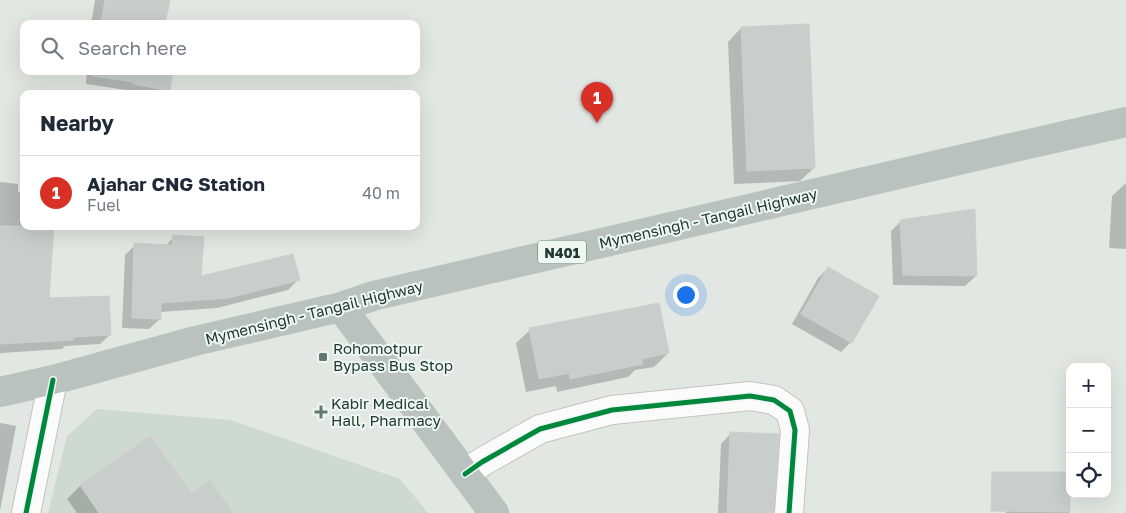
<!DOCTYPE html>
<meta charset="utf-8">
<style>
:root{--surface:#fff;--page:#f6f6f7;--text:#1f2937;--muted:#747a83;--line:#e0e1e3;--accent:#d93025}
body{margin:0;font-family:"Golos Text",sans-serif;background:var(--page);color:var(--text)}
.controls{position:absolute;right:15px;bottom:15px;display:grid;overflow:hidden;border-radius:10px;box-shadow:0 5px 20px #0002}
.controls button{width:45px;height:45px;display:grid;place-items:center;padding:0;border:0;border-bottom:1px solid var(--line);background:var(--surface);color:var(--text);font:25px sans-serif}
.you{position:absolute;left:685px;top:294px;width:18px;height:18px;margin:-12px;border:4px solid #fff;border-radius:50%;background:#1a73e8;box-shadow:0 0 0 8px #1a73e833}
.badge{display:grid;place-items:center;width:32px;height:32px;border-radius:50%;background:var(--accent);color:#fff;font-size:16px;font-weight:700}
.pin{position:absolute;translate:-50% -41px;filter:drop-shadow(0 1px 2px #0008)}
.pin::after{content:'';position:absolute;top:26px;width:18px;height:15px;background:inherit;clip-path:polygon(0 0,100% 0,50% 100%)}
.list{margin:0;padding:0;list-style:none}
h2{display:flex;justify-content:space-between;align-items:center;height:65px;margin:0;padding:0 20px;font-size:21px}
h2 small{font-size:16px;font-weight:400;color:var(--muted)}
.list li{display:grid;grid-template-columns:32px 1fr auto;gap:15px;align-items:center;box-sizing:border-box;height:75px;padding:0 20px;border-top:1px solid var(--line)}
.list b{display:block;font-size:19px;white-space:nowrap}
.list p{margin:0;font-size:16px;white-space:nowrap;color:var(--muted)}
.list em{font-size:16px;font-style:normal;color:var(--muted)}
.icon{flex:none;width:28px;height:28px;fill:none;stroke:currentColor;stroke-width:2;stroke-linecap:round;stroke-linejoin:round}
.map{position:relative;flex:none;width:1126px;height:513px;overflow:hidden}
.search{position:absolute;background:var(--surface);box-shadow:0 5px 20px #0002;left:20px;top:20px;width:400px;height:55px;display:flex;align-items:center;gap:12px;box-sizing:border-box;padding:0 18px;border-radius:10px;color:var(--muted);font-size:19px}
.panel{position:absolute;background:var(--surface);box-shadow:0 5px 20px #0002;left:20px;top:90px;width:400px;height:140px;border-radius:10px}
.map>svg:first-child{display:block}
</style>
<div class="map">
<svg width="1126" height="513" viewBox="0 0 1126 513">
<rect width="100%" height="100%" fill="#e2e7e4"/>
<path fill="#cfd9d4" d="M97,409l134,11 169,59 28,34h-195l-23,-33 -18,14 -42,-58 -70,49 19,28h-51l19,-77z"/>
<path fill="#0003" d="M95,0h65l4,24h-73z
M741,28l73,140 -14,13 -66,3 -6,-142z
M87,71h85l-4,23h-42v-4l-40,-6z
M0,182l18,2v8l6,1v33l24,74 62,35 -10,9 -35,2 -3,3 -61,4 -1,1z
M1126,183v66l-17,-1 3,-52z
M901,221l75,55 -11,10 -72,-1 -2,-54z
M174,237l25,41 99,2 -10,10 -71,18 -57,4v7l-11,10 -27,-1 3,-73 10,-10 30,1z
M828,268l49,28 -26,46 -10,10 -49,-28 26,-46z
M530,330l138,23 -14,14 -19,3 -7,7 -71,15 -1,-6 -30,6 -10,-49z
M0,423l16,3 -16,85z
M731,433l41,80h-54l3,-69z
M150,438l42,58 39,17h-154l-10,-14 13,-13z
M1069,473v40h-63l-1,-30z"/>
<path fill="#c9cecc" stroke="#cbd0cd" d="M105,0h65l-5,24h-64z
M809,24l6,144 -68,3 -6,-144z
M93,71h80l-3,20 -37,-7v-2l-40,-6z
M975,209l2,67 -74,-1 -3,-55z
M0,226h54l-5,72 60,-2 2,39 -38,2v3l-73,4z
M173,235l31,2 -3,39 92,-22 7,26 -72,18 -67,5v16l-29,-1 2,-75 38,2z
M828,267l51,29 -27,47 -51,-29z
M659,303l10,50 -27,6 1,5 -73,15 -1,-6 -30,6 -10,-51z
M730,432l49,2 -5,79h-47z
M150,436l42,58 18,-14 23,33h-134l-19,-28z
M992,472h78v40l-79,-1z"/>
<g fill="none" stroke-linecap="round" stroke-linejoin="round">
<g stroke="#bfc4c1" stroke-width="30">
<path id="minor" d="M465,474l17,-12 58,-33 72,-19 138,-14 24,4 16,11 5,19 -6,83
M26,513l27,-133"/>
</g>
<g stroke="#bbc4c1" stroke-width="30">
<path id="highway" d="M341,307l153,206
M0,392l53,-12 142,-39 146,-34 32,-11 651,-151 102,-23"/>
</g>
<use href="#minor" stroke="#fbfbfb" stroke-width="28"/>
<use href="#highway" stroke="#b9c2bf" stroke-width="28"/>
<g stroke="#eff7f3" stroke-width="8">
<path id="cycleway" d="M465,474l17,-12 58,-33 72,-19 138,-14 24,4 16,11 5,19 -6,83
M26,513l27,-133"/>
</g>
<use href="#cycleway" stroke="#00873e" stroke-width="5"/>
</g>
<g fill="#647770" stroke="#eff7f3" stroke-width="2">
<rect x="318" y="352" width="10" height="10" rx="2.5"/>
<path d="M318.5 404.5h5v5h5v5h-5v5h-5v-5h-5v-5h5z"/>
</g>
<g text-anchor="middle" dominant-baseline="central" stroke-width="4" stroke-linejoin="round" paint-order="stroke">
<rect fill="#eff7f3" stroke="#5e736b" stroke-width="1" x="538" y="240.5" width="48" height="23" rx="4"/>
<g font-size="14" font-weight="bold" fill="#203a31">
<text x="562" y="252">N401</text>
</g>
<g font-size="15" fill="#203a31" stroke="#eff7f3">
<text transform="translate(708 218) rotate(-13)">Mymensingh - Tangail Highway</text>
<text transform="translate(314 312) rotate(-14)">Mymensingh - Tangail Highway</text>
</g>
<g font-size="15" fill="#203a31" stroke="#eff7f3" text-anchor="start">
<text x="333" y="348">Rohomotpur<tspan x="333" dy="17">Bypass Bus Stop</tspan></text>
<text x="331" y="403">Kabir Medical<tspan x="331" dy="17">Hall, Pharmacy</tspan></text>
</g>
</g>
</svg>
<div class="controls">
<button>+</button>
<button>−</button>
<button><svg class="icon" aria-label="locate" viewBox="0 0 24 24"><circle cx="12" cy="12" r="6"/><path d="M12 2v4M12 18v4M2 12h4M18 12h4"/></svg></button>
</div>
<div class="you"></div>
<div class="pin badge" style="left:597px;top:123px">1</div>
<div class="search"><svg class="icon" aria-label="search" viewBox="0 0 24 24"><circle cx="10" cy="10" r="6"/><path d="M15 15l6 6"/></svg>Search here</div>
<section class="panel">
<h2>Nearby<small></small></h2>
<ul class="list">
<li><span class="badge">1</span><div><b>Ajahar CNG Station</b><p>Fuel</p></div><em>40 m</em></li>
</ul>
</section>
</div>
